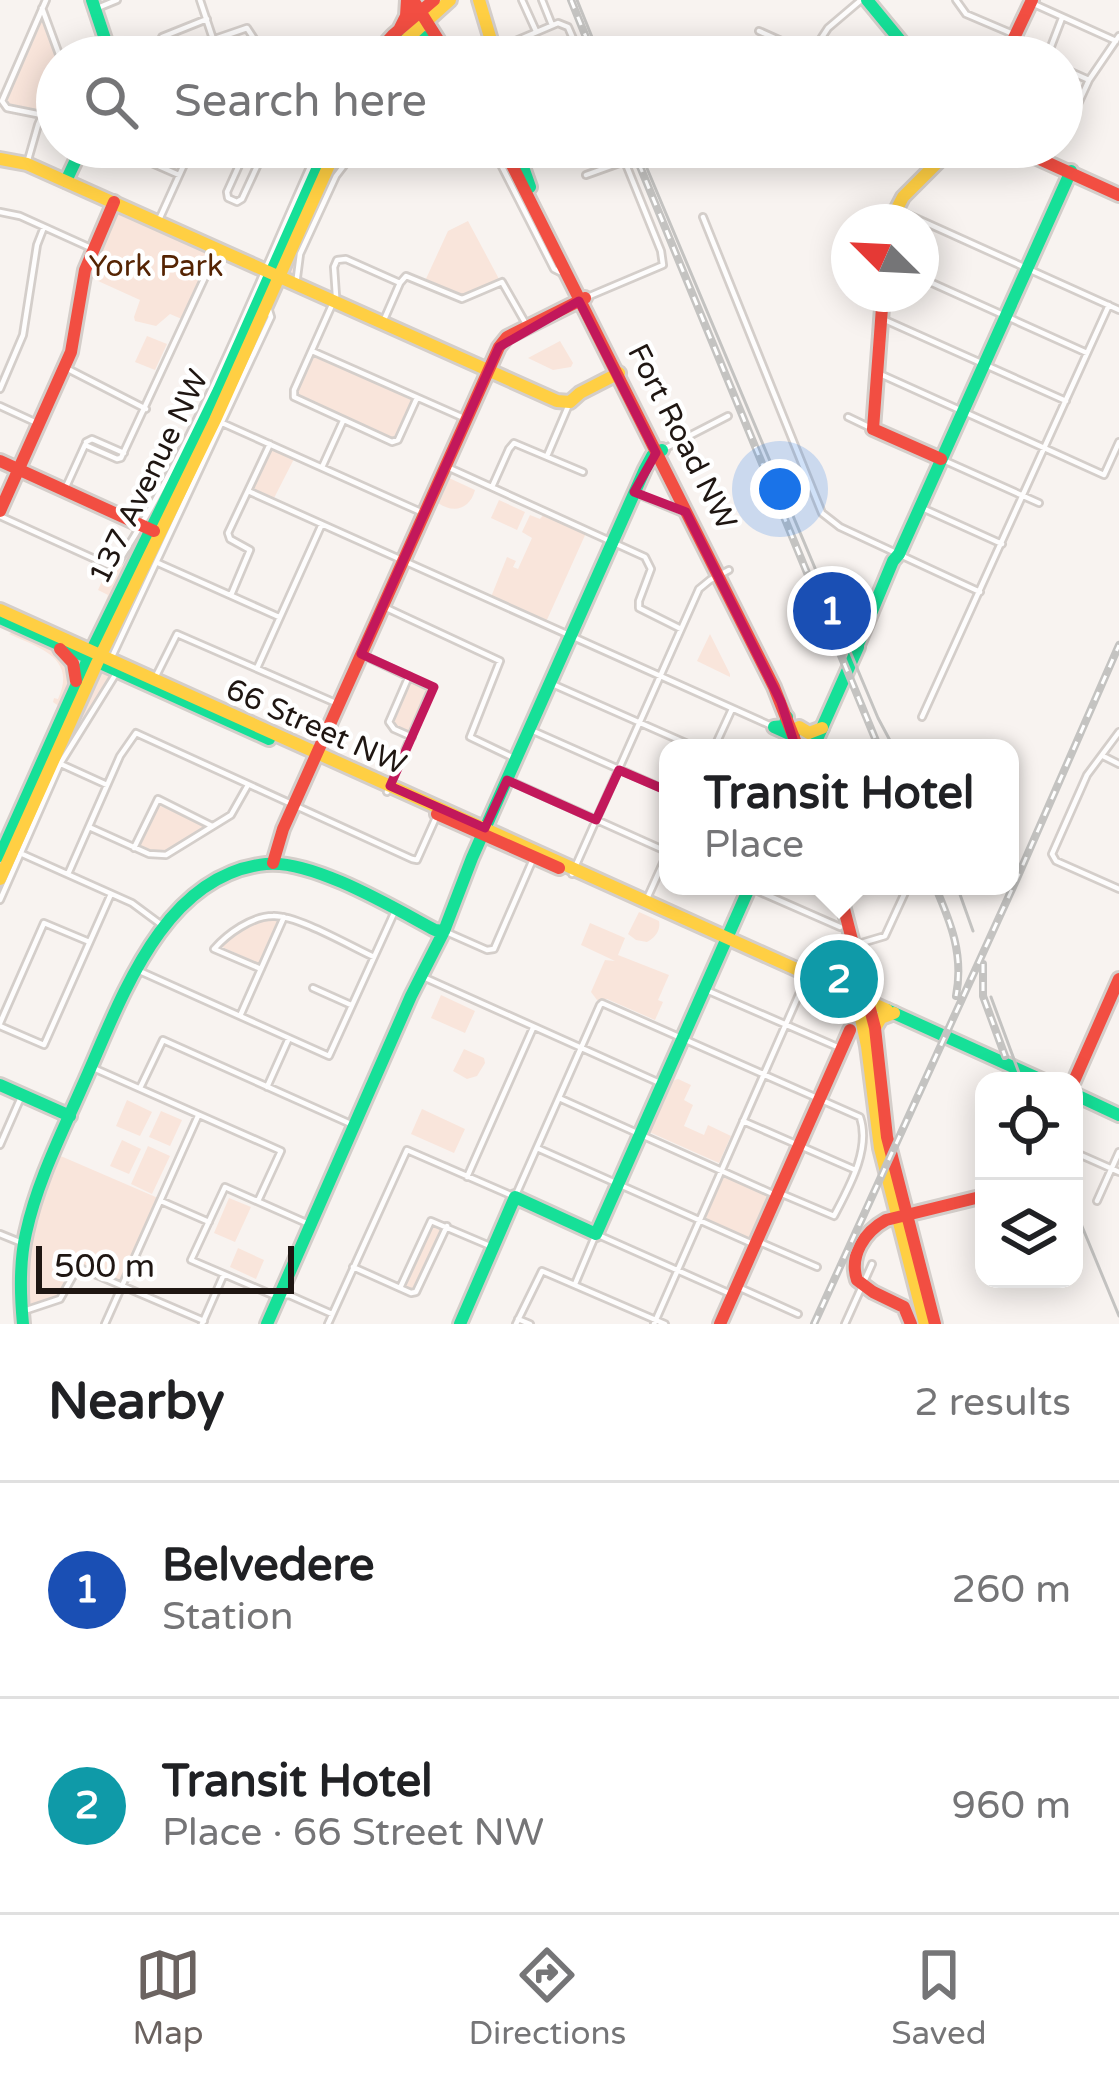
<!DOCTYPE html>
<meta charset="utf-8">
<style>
:root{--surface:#fff;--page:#f6f6f6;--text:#202124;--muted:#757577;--line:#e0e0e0;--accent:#6b6360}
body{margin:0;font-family:"Varela Round",sans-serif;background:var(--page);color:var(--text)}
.controls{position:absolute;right:36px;bottom:36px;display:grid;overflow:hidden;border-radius:24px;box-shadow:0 6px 30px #0003}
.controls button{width:108px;height:108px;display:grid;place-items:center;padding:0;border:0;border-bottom:3px solid var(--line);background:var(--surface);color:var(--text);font:60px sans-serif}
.compass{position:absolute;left:831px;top:204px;width:108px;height:108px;border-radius:50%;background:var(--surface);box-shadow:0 6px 30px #0003;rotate:294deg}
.scale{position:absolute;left:36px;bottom:30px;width:258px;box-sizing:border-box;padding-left:12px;border:6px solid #1f1612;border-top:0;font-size:33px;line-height:42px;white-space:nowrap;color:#1f1612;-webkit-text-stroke:9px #fff;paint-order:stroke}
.you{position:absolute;left:780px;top:489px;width:42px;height:42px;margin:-30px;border:9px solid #fff;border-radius:50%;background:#1a73e8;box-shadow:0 0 0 18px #1a73e833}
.badge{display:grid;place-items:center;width:78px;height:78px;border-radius:50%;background:var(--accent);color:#fff;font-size:39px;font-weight:700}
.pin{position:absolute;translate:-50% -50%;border:6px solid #fff;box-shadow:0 3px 12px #0006}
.popup{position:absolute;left:659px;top:739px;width:360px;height:156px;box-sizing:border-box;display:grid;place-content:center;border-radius:24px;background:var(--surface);filter:drop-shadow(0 3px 9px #0005);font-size:39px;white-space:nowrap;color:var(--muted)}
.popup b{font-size:45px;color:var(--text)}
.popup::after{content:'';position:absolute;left:50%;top:100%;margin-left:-24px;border:24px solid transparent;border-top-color:var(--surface)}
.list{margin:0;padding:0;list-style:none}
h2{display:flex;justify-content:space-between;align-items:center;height:156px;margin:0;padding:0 48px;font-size:51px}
h2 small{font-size:39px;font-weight:400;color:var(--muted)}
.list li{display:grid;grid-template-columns:78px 1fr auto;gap:36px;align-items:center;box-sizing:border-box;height:216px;padding:0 48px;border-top:3px solid var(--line)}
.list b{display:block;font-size:45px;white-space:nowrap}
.list p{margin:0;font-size:39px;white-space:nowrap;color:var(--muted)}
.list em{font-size:39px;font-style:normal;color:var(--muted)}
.icon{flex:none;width:66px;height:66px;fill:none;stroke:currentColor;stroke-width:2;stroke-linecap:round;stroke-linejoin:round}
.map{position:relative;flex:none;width:1119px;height:1324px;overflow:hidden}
.search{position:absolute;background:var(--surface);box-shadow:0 6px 30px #0003;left:36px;right:36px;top:36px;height:132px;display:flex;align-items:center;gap:30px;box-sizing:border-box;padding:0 42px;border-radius:66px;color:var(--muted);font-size:45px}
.sheet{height:588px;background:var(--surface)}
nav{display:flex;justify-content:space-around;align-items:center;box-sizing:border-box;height:168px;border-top:3px solid var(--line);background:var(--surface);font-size:33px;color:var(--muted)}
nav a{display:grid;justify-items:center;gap:6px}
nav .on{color:var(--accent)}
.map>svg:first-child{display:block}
</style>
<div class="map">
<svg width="1119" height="1324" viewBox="0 0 1119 1324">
<rect width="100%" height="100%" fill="#f8f3f0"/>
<path fill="#f9e5db" d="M43,20c19,38 16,54 -3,91l-31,-5 -5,-7 35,-77z
M339,153h5l1,7c-22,28 -46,79 -50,115l-6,2 -4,-4z
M118,208l94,42 1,4 -29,66 -14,-6 -14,12 -21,-5 -1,-4 6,-17 -53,-24 27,-66z
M468,221l31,58 -37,18 -37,-16 23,-50z
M147,336l20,8 -12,26 -20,-8z
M560,341l13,22 -2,4 -18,3 -25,-12z
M316,355l95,43 2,3 -16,36 -7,3 -92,-42 -2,-6 16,-35z
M274,450l20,9 -21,41 -19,-9 -1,-4 17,-36z
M449,478l26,12c-5,19 -21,24 -37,13z
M499,500l26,12 -8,18 -26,-12z
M544,514l42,19 -40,89 -55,-25 16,-40 9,4 -3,6 5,2 14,-31 -10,-6 8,-17 10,4z
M139,531h4l-2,12 -34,65h-4l5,-13 -10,-5 10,-22h10z
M15,631l38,18 16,12 3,20 -12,26 -7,-5 1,-4 4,1c19,-41 -18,-51 -49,-65z
M710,634l20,40v3l-33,-16z
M108,672l2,6 -49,80 32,-78 8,-7z
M413,680l14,7 2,4 -18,41 -2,1 -14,-7 -3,-5 18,-40z
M158,805l46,20 1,3c-21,16 -42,33 -66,17z
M639,912l20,9c2,9 -4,17 -12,21l-11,-2 -8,-6z
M276,918l3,4 -19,42 -38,-17 2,-6 29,-18z
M590,923l35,15 -7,17 51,20 -11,25 5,2 -8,18 -48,-21 -10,1 -6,-8 14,-32 10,1 -34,-16z
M441,995l34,16 -10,22 -34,-15z
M464,1049l20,9 1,5 -8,13 -10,3 -14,-8z
M678,1079l13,6 -7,15 9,5 -9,21 20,9 4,-10 23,11 -12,27 -72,-32 22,-49z
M127,1100l25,12 -12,24 -24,-10z
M422,1109l43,20 -11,24 -43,-19z
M161,1111l21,9 -12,26 -21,-9z
M122,1140l19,9 -12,25 -19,-8z
M148,1146l22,10 -18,38 -21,-10z
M56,1154l102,44 -38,83 -42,-16 -4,2 -15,30 -32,11 -3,-1 2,-68 7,-28z
M726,1176l45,22 -18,42 -44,-19 -3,-4 17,-39z
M229,1198l22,9 -16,35 -21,-9z
M435,1225l7,5 -25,56 -6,4 -6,-2 -1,-3 25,-58z
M238,1248l26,12 -8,19 -26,-12z"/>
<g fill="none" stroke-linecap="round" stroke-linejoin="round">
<g stroke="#d4ceca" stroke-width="10">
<path id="street" d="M200,0l19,57
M522,0l14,31
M542,0l10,25
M956,0l10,14 54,23
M1034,4l82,37
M42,8l18,49
M95,9l22,-9
M759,31l58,26
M215,39l32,-11 19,29
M499,48l59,-25 10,4 13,30
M811,54l17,-26 33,-28
M165,57l-5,-14 2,-6 45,-18
M1047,57l15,-39
M1062,68l27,12
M1078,104l11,-24 30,-44
M42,115l-35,-7 -5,-7 44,-101
M137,147l-1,6 2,4 41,18
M492,147l62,122 6,3
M28,160l10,-35 19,-44
M257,166l-9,-8 -7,3 -14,31 1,6 9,4 5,-3 24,-52
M586,175l39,-14
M900,211l219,99
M0,212l20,4 73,33
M703,217l119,296 18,14 140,65
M158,222l34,-75
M921,278l166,75
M296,285l4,-31 36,-78 13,-17v-8l-4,-4
M585,298l78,-33 -2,-14 -42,-104
M885,320l181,81
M383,322l17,-39
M312,351l154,68
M66,368l80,41
M880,374l224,101 15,-33
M0,389l23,-54 14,-90 7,-18
M417,398l-19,42 -6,2 -98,-45v-7l42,-94 -2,-29 3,-7 9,-1 54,24 6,-7 56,23 40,-17 24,42
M0,406l39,18
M848,417l25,12
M220,422l203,91
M86,442l6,-3 32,14
M85,445l32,14 4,-1 97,-209
M662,450l66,-34
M547,456l23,-54
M941,459l98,44
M323,465l20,-44
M445,466l200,91 6,12 -12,32v7l42,21
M492,487l17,-38 5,-6 69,29
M65,489l20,-44
M248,491l526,236
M635,493l45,19
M920,507l82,37
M0,516l108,49 11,-4c82,-129 137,-275 200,-414
M158,563l121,54
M231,595l19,-45 -20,-11 -2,-6 42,-89
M382,606l118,55 -30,76 46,22
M361,654l71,34 -45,104
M110,661l161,-344 -4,-13
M258,666l64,-142
M409,676l-20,46 5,7 18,8
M154,680l23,-46 161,70
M550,683l147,65
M922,717l187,-412
M531,730l137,61
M1119,732l-32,43 -35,79 4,7 63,28
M714,748l18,-39
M1103,756l16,8
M63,765l44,20
M510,781l158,71 -23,51
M89,827l60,27 17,1 65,-40 17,-30
M134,848l24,-49 54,27
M20,853l112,50 31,23
M68,874l52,-118 16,-23 276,126 5,1 21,-47
M572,874l127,-285 11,-9 19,-10
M751,888l89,39
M0,900l60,-136 57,-92
M444,931l43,19 7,-1 40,-92
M858,944l27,-8 23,-50
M135,969l194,87 66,-145
M261,969l-47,-20c13,-15 38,-33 59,-33 24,-1 77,30 101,41
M421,976l241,108
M313,988l38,17
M704,989l138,60
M240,1016l44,-99
M0,1023l44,-100 43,18
M0,1026l44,19 67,-151
M91,1067l190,84 -23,50
M267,1087l22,-49
M140,1088l23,-48 190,85
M743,1121l110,48
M0,1145l22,-50
M537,1148l218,97
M1074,1152l45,20
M467,1177l66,-149
M161,1201l48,21
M1097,1201l22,-49
M311,1225l-86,-38 -34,73 84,36 14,-1 43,19
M0,1234l22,9
M757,1241l60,26
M353,1267l58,26 5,-1 31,-66
M575,1284l21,-50 137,61
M738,1287l60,27
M400,1288l31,-67 59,25
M21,1312l39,-13 18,-32 126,54
M518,1319l12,5
M105,1324l93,-208
M202,1324l22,-50
M328,1324l79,-174 108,47 85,-192 2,-2 258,114c11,32 -11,70 -26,99l-52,-22h-9l-214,-96
M516,1324l26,-53 123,53
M654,1324l154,-350
M845,1324l27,-60"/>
</g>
<g stroke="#d4ceca" stroke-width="18">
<path id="fast" d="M92,0l19,57
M867,0l47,57
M404,40l18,-4 14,7
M516,147l14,40
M66,181l16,-34
M0,618l269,121
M857,647l36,-86 6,-7 172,-383
M787,717l-3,9 -10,1 20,9
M813,748l45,-101
M0,856l93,-208 126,-258 108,-243
M887,1010l157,71
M0,1085l70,31
M1074,1094l45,21
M23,1324c-3,-31 -4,-61 3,-91 11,-51 35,-98 56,-146 37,-81 78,-212 184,-223 46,-5 128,44 169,66l9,1
M267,1324l144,-328 33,-65 28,-73 173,-389 7,-13 10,-6
M460,1324l55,-127 81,37 154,-348"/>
</g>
<g stroke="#d4ceca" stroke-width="18">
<path id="slow" d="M479,0l17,57
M387,57l63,-57
M0,159l27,5 530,237 13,1 10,-9 39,-20
M890,222l13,-25 50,-50
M0,610l887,400
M799,727l10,6 13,-5
M0,879l97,-216 118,-243 122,-273
M849,963l18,83 13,102 45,176
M875,1028l6,-10 13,-5"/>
</g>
<g stroke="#d4ceca" stroke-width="18">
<path id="jam" d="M413,0l36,57
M399,30l7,-14 1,-16
M373,57l20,-22 41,-35
M1005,57l27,-57
M503,147l271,540 24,61
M1013,147l106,48
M883,294l-10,135 68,30
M0,461l154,70
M0,511l71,-159 14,-82 29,-68
M60,649l13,14 3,18
M437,814l122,54
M273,863l10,-34 216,-482 8,-10 78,-39
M838,886l37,142 12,109 48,187
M1074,1081l45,-102
M720,1324l130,-294
M911,1324l-7,-17 -31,-15 -16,-12c-8,-24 7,-48 29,-60l98,-24"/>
</g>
<use href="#street" stroke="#fefdfd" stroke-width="4.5"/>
<use href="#fast" stroke="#16e098" stroke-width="12"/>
<use href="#slow" stroke="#ffcf43" stroke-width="12"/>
<use href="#jam" stroke="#f24e42" stroke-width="12"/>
<path stroke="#c4c3c1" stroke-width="3" d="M577,0l23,57
M638,147l240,571 16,30
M957,886l16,45
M991,997l31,84
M1074,1207l45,109"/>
<g stroke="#c4c3c1" stroke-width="8">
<path id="rail" d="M571,0l23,57
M632,147l247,601
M935,886c16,37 29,69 21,110
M983,964v32l22,60
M814,1324l204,-448 101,-231"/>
</g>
<use href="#rail" stroke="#fff" stroke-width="3" stroke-dasharray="9" stroke-linecap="butt"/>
</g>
<path fill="none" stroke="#c2185b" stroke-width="9" stroke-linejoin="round" d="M579,301l77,152 -22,39 52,20 95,190 22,68 -10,21 -81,-37 -21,47 -72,-31 -23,50 -89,-40 -22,48 -95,-42 44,-99 -73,-33 138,-307z"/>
<g text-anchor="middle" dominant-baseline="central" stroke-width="9" stroke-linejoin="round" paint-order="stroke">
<g font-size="30" fill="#552403" stroke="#fff">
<text x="156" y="266">York Park</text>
</g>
<g font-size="30" fill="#1f1612" stroke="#fff">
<text transform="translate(682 437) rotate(63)">Fort Road NW</text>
<text transform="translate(149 477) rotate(-64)">137 Avenue NW</text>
<text transform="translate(316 727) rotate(24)">66 Street NW</text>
</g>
</g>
</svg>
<div class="controls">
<button><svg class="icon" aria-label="locate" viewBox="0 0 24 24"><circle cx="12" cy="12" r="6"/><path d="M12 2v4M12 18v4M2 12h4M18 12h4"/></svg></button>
<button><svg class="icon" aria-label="layers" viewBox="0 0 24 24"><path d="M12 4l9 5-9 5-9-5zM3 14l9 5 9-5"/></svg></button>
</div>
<svg class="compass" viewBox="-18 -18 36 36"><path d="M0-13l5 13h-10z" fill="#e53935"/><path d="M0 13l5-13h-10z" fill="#757577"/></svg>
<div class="scale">500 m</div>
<div class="you"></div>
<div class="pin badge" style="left:832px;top:611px;background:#1a4fb4">1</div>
<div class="pin badge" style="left:839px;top:979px;background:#0f9aa8">2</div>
<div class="popup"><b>Transit Hotel</b>Place</div>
<div class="search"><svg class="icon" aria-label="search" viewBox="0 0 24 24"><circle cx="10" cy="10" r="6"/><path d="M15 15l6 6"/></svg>Search here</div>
</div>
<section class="sheet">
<h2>Nearby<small>2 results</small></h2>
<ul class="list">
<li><span class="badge" style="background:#1a4fb4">1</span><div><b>Belvedere</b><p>Station</p></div><em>260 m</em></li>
<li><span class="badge" style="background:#0f9aa8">2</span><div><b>Transit Hotel</b><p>Place · 66 Street NW</p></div><em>960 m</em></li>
</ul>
</section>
<nav>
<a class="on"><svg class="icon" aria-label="map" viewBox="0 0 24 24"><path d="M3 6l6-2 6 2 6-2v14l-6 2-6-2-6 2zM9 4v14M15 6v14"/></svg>Map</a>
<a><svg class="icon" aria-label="directions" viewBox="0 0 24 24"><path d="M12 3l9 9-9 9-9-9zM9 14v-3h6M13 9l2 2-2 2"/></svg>Directions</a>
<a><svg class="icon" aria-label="saved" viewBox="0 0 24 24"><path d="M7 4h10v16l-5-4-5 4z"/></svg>Saved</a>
</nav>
